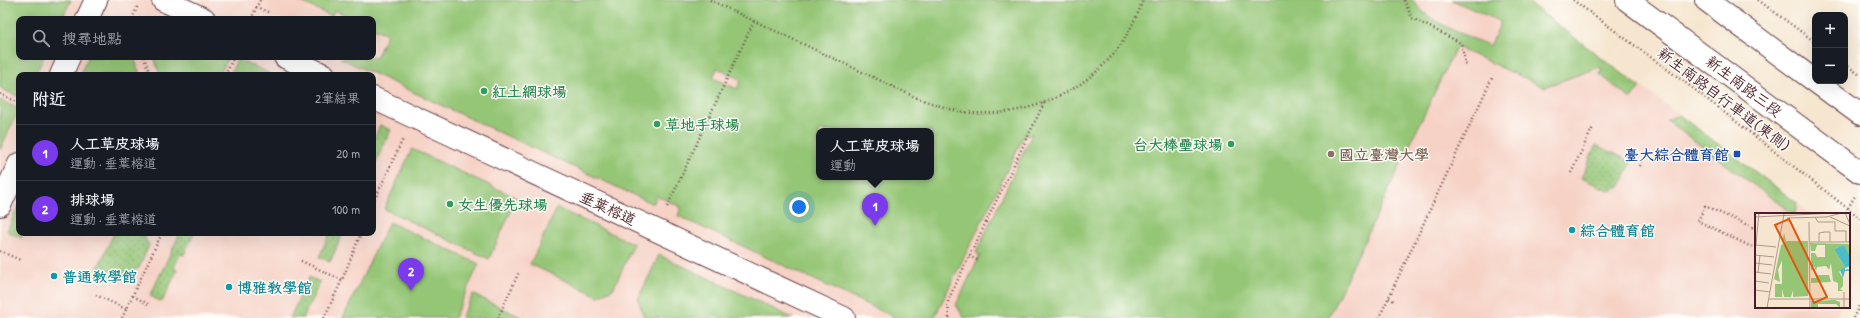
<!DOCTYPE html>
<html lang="zh-TW">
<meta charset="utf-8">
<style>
:root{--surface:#171b24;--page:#242831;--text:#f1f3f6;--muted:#9ea1a6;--line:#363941;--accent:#7c3aed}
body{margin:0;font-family:"Patrick Hand","LXGW WenKai TC",sans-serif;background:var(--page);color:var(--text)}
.controls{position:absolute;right:12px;top:12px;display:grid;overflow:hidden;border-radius:8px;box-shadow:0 4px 16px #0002}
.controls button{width:36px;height:36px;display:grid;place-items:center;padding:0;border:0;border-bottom:1px solid var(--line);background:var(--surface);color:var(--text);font:20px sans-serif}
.you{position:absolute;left:799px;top:207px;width:14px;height:14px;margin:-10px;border:3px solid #fff;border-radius:50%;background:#1a73e8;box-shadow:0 0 0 6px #1a73e833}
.badge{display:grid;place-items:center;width:26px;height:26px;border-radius:50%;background:var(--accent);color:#fff;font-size:13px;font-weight:700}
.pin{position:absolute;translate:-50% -33px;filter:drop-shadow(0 1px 2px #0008)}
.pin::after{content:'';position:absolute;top:21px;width:14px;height:12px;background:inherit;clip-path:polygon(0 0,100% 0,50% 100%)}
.popup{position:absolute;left:816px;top:128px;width:118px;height:52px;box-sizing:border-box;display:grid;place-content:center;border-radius:8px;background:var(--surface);filter:drop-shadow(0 1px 3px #0005);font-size:13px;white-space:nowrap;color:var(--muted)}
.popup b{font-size:15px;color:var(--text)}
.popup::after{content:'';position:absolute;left:50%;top:100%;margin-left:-8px;border:8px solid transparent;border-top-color:var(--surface)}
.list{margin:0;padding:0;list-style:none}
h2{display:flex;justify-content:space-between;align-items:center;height:52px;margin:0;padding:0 16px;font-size:17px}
h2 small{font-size:13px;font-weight:400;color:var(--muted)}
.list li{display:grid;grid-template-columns:26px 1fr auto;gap:12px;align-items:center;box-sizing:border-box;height:56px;padding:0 16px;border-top:1px solid var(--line)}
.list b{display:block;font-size:15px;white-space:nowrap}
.list p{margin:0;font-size:13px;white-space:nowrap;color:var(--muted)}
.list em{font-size:13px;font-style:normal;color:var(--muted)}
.icon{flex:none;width:22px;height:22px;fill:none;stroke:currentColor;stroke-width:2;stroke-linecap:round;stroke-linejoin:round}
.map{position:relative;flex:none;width:1860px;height:318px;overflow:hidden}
.search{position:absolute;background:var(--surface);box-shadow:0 4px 16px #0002;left:16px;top:16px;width:360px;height:44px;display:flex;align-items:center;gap:10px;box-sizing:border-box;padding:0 14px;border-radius:8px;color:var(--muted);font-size:15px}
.panel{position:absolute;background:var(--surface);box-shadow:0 4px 16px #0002;left:16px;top:72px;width:360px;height:164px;border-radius:8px}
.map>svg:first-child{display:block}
</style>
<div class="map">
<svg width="1860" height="318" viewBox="0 0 1860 318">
<defs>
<pattern id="garden-dots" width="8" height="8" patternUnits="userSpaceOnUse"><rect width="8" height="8" fill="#94c676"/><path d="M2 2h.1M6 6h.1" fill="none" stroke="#7ba061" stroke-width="1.8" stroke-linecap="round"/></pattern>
</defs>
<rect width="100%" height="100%" fill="#fdfcf7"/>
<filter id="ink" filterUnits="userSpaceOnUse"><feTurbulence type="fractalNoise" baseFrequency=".025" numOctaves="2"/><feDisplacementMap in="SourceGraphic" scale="8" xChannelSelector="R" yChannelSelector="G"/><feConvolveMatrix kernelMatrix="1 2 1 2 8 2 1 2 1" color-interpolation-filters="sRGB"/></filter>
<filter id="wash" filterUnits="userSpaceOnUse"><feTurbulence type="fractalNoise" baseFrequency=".012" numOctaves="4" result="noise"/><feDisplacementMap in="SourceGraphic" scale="16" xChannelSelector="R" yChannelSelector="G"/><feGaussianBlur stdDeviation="0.9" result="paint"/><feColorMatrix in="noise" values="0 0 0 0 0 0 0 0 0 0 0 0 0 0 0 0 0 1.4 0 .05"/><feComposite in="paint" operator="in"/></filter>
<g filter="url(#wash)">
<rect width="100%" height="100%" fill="#f6e6cf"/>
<path fill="#f6d1c5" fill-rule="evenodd" d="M0,0h1525l287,214h-56v93h84l-5,11h-1835zM19,19h354v38h-354zM19,75h354v158h-354zM819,131h112v46h-112z"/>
<path fill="#94c676" stroke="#6f7250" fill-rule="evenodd" d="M0,0h71l-9,19h-43v38h25l-9,18h-16v22l-19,-9z
M297,0h1116c14,23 53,35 77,46l11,-24 -49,-22h73l115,87 -9,12 -33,-26 4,-1 -2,-5 -56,20 -88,-40 -128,271h-364l-8,-13 24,-50 -4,-2 56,-119 -8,2 -90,182h-38l-218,-102 3,-9 -24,-11 -4,8 -313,-146 33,-1 3,1 11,-24 -14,-6v-9h-19l-19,-9 -4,6zM717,68l24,12 -4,9 -24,-11zM819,131h112v46h-112z
M88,57h46l6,18h-60z
M154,57h74l-8,18h-60z
M237,59l32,14v2h-39z
M0,100l19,9 -19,41z
M1679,115l118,88 -2,11h-2l-127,-94z
M412,149l105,49 -28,61 -105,-50z
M19,205v28h5l-3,5 -14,-7z
M557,208l77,36 -21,45 -15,7 -68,-32z
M389,222l90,42 -25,54h-111z
M659,255l134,63h-147l-2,-1 -6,-18z
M473,294l50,24h-62z"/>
<path fill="url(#garden-dots)" stroke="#6f7250" d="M380,125l11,5 -18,39v-28z
M1596,145l36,17 -12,25 -10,4 -29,-13z
M114,233h33l-2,6 4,6 -10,23 -29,11 -14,-7z
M180,233h14l-10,22 -4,-1 -6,14 3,2 -15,32 -12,-6z
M330,233h13l-13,29 -11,-5z
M309,277l11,5 -17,36h-13z"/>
</g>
<g filter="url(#ink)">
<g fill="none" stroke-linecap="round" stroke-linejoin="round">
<g stroke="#643d44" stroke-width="24">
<path id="street" d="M163,0l41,19
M87,19l9,-19
M285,57l39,18
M61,75l8,-18
M373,98l471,220
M0,205l19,-41"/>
</g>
<g stroke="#643d44" stroke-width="24">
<path id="secondary" d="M1627,0l233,172
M1706,0l109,81
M1815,81l45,33"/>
</g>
<path stroke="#643d44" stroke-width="2.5" stroke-dasharray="1 3" stroke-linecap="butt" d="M710,0l205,97c16,6 32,12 49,15 60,8 126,-20 159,-71 8,-13 15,-27 20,-41
M1404,0l8,18 49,25 5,23
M1573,0l125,92 162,126
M1758,0l57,42
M256,7l14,6
M132,19l6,-14
M251,19l9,-19
M144,57l6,18
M1845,64l15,11
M225,75l9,-18
M0,94l19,9
M18,137h1
M1640,166l7,-14
M1571,173l22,-46
M373,203l30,-64
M667,207l87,-186
M1848,208l7,-12
M1752,247l-54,-26 7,-15 51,23
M0,251l20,9
M969,256l8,4
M301,261l41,19
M96,295l30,14
M133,296l17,9
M1389,298l7,4
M122,318l40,-85
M324,318l18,-38 19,-47
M498,318l21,-46
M949,318l-1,-18 96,-197
M1379,318l113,-240
M1853,318l7,-14"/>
<use href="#street" stroke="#fff" stroke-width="22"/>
<use href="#secondary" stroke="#fff" stroke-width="22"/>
</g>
</g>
<g fill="#2e9e5b" stroke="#fdfcf7" stroke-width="1.5">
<circle cx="484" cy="91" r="4"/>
<circle cx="657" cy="124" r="4"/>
<circle cx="1231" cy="144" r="4"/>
<circle cx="450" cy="204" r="4"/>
</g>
<circle fill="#8d6e63" stroke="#fdfcf7" stroke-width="1.5" cx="1331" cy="154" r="4"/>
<rect fill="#1a4fb4" stroke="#fdfcf7" stroke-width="1.5" x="1733" y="150" width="8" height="8" rx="2"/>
<g fill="#0f9aa8" stroke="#fdfcf7" stroke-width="1.5">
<circle cx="1572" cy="230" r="4"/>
<circle cx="54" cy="276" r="4"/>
<circle cx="229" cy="287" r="4"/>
</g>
<g text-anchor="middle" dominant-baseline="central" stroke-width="3" stroke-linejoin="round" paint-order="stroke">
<g font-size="15" fill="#4a1f2b" stroke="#fdfcf7">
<text transform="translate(1744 86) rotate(37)">新生南路三段</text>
<text transform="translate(1724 99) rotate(37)">新生南路自行車道(東側)</text>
<text transform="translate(608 208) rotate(25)">垂葉榕道</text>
</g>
<g font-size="15" font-weight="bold" fill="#27864d" stroke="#fdfcf7" text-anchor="start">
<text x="492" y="91">紅土網球場</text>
<text x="665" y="124">草地手球場</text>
<text x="1223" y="144" text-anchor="end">台大棒壘球場</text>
<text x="458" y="204">女生優先球場</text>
</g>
<g font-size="15" font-weight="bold" fill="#785e54" stroke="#fdfcf7" text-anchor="start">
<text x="1339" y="154">國立臺灣大學</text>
</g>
<g font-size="15" font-weight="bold" fill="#164399" stroke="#fdfcf7" text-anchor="end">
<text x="1729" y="154">臺大綜合體育館</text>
</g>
<g font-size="15" font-weight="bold" fill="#0d838f" stroke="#fdfcf7" text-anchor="start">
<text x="1580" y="230">綜合體育館</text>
<text x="62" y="276">普通教學館</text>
<text x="237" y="287">博雅教學館</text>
</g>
</g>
<g transform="translate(1755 213)">
<rect width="95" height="95" fill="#f6e6cf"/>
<path d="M29,20l2,8h22v55l-15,1v-7l-2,7h-7l-2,-8v8h-7v-13h7v-24l-4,10 2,12 -6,-3 7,-34 4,-2 -1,-3 -2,4zM55,30l38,1 2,2v13l-6,-14 -10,4 11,18 -6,5 4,6v8l-3,3 3,2h-5v-8l-5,-2 -2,-18 -2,7 -3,-4 -9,1 -1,4 -2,-5 -3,5v-18h4l2,4h8v-12h-8l-2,6h-4zM61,62h13l2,7 -20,1v-5h5zM80,87l5,2v6l-4,-4h-18v4h-7v-7z" fill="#94c676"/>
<path d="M89,32l5,10 1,11 -5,2v2l3,-1 2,2h-5l-2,7 -3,-8 5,-3 -11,-18z" fill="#4fbbc9"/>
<path fill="none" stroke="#b1968d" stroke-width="1" d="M90,0l5,11M0,4l80,-4M60,4l3,5h17v9h11v11M75,4l20,9M32,5l39,-1 16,-4M54,9l1,86M54,29h41M64,29v-9l6,-1h5v10M1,32l20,2M0,41l4,-41M0,42l19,2M0,50l17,2M0,59l16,2M3,60l2,-18M0,68l14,2M0,77l15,2M89,79v16M13,86h82M12,95l17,-94"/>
<path fill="#e0560e" fill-opacity="0.15" stroke="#e0560e" stroke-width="2" d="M34,6l38,78 -13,6 -39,-78z"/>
<rect width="95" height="95" fill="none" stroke="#4a1f2b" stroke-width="2"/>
</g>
</svg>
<div class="controls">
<button>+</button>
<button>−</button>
</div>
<div class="you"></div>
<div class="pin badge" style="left:875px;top:226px">1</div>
<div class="popup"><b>人工草皮球場</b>運動</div>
<div class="pin badge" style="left:411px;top:291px">2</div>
<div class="search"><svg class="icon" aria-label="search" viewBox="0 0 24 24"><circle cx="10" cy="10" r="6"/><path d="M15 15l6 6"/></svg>搜尋地點</div>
<section class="panel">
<h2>附近<small>2筆結果</small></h2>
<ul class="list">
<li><span class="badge">1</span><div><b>人工草皮球場</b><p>運動 · 垂葉榕道</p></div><em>20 m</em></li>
<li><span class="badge">2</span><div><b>排球場</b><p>運動 · 垂葉榕道</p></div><em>100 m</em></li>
</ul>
</section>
</div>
